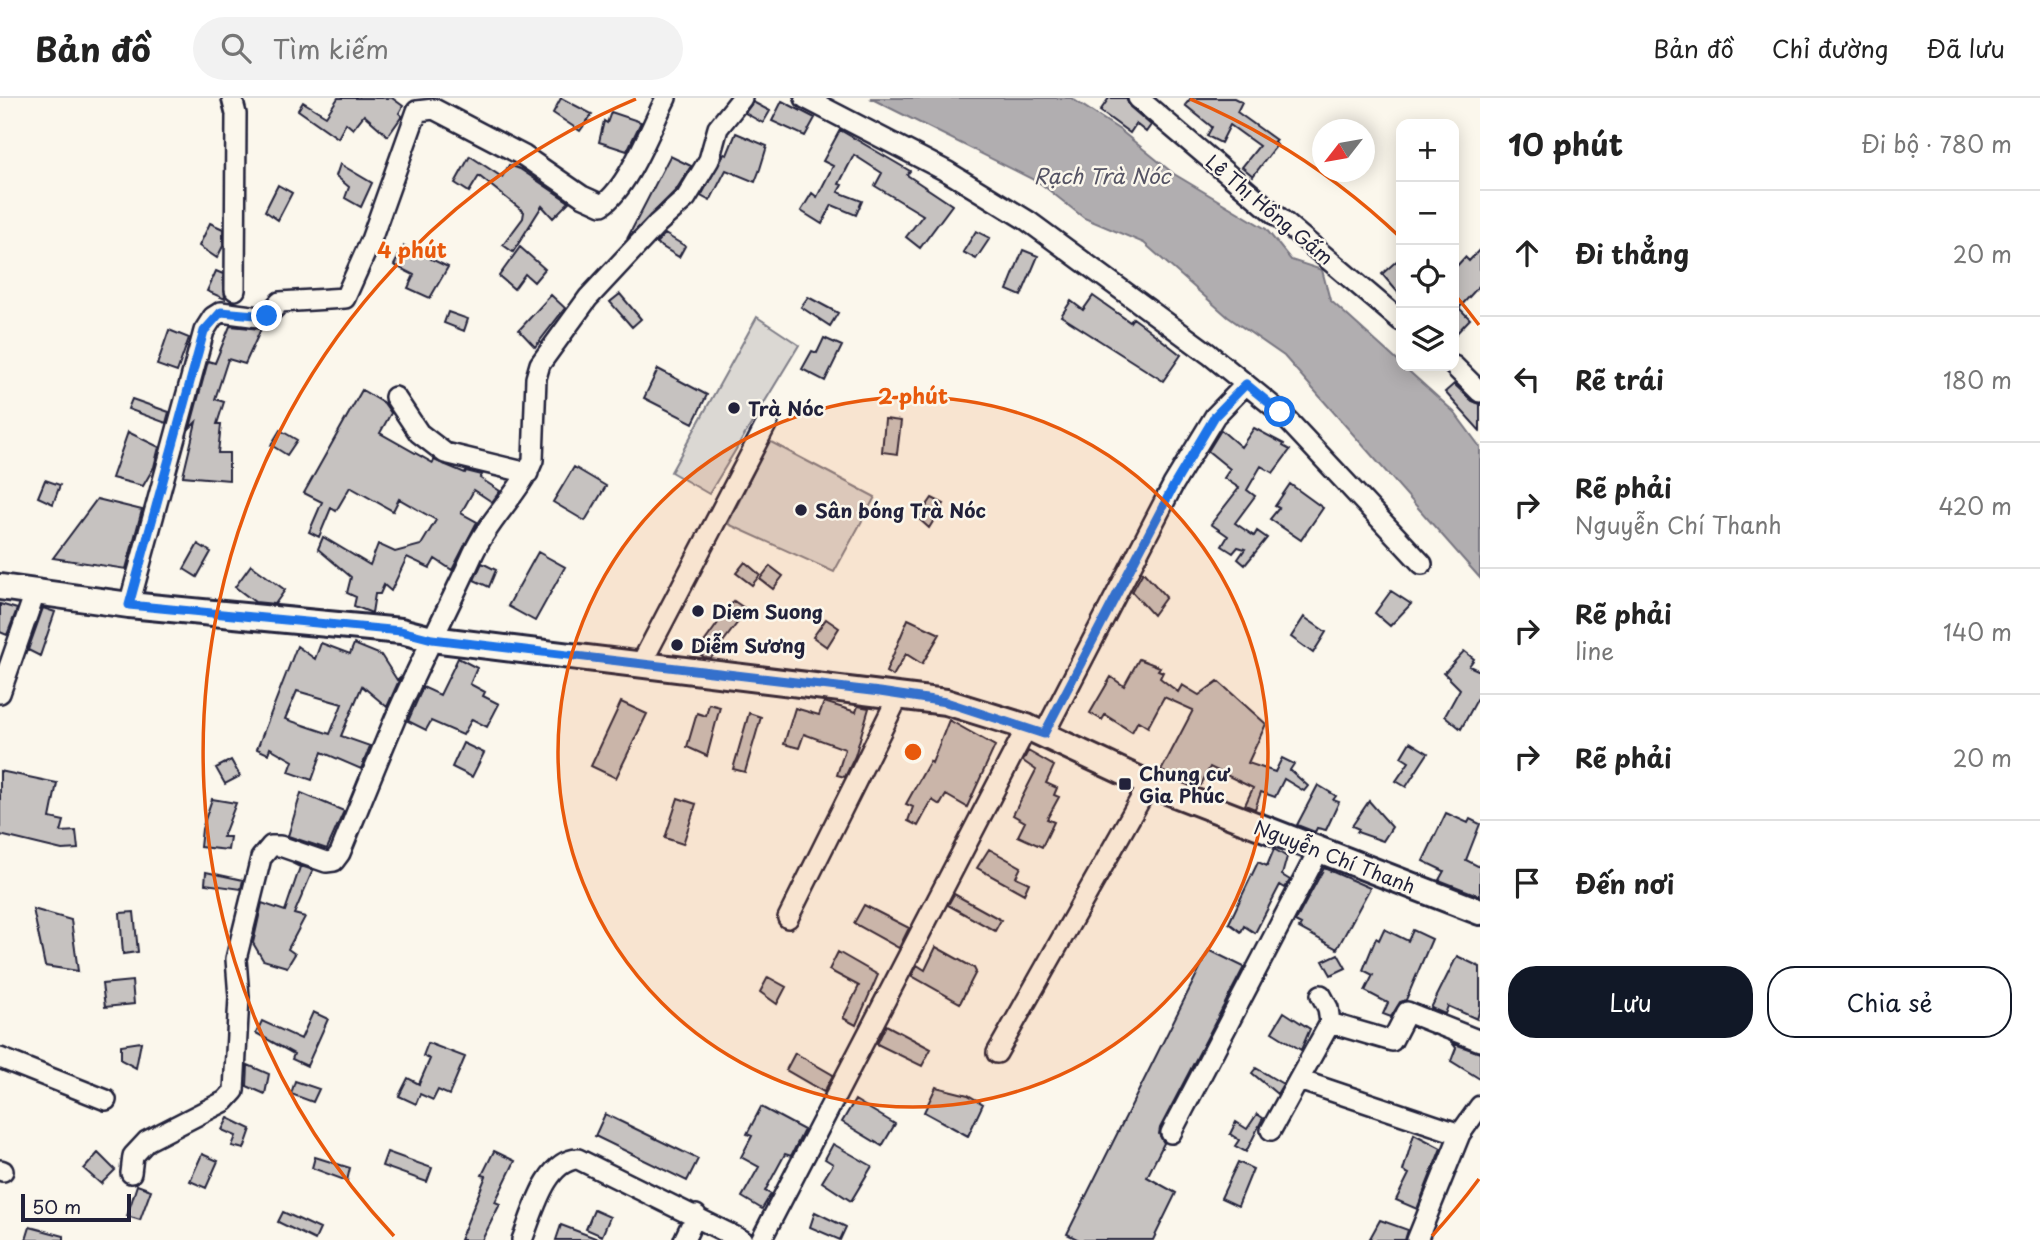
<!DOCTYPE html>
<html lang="vi">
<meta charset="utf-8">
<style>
:root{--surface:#fff;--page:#f2f2f2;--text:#222;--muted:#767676;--line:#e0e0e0;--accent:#111827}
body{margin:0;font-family:"Playpen Sans",sans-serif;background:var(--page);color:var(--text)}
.controls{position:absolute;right:21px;top:21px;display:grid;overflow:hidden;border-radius:14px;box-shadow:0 4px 18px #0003}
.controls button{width:63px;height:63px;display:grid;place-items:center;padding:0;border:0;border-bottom:2px solid var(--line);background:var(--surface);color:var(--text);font:35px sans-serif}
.compass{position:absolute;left:1312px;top:21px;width:63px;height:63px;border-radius:50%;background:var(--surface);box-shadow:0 4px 18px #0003;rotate:239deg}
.scale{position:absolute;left:21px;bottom:18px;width:110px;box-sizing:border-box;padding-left:7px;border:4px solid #22223b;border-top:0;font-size:19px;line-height:24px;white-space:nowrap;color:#22223b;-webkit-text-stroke:5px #fbf7ec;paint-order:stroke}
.stop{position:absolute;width:21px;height:21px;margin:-16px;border:5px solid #1a73e8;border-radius:50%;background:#fff}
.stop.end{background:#1a73e8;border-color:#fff;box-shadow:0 2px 7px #0008}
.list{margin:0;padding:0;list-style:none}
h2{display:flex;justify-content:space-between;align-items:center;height:91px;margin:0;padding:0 28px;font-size:30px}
h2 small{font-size:23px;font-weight:400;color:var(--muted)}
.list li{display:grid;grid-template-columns:46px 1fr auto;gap:21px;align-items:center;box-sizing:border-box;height:126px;padding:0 28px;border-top:2px solid var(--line)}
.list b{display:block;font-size:26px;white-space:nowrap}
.list p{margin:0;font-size:23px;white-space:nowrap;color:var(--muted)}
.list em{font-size:23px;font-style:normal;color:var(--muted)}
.actions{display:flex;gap:14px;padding:21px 28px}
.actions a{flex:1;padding:16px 0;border:2px solid var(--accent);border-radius:28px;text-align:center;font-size:24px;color:var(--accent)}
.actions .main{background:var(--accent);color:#fff}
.icon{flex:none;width:38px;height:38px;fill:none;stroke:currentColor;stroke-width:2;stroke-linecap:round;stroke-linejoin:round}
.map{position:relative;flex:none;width:1480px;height:1142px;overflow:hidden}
header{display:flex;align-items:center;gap:42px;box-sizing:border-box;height:98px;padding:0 35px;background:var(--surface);border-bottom:2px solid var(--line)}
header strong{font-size:33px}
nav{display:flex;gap:38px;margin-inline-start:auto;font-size:24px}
.search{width:490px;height:63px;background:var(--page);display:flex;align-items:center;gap:18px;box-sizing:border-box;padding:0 24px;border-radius:38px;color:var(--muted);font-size:26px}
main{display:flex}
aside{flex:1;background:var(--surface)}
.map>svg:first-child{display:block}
</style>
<header>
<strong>Bản đồ</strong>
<div class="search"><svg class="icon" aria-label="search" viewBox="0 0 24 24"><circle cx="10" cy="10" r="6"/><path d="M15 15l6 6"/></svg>Tìm kiếm</div>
<nav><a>Bản đồ</a><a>Chỉ đường</a><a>Đã lưu</a></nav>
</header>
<main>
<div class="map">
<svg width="1480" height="1142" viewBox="0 0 1480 1142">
<rect width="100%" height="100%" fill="#fbf7ec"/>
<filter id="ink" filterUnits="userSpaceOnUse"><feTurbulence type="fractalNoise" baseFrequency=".0143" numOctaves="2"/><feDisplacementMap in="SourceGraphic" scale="14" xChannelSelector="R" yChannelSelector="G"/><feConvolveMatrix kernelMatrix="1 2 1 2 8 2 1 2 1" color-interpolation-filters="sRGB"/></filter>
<g filter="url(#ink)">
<path fill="#dbd8d3" stroke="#7e7d87" stroke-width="2" d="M757,219l42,28 -90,149 -38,-22z
M769,343l106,56 -41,75 -106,-48z"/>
<path fill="#b1aeb0" stroke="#787681" stroke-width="2" d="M870,0h201l49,32 54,44 92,55 25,31 31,10 8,30 124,112 26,35v131l-196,-222 -56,-39 -84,-74 -60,-25 -44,-35z"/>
<path fill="#c6c2c0" stroke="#22223b" stroke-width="2" fill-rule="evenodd" d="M338,0h54l11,8 -4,7 3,3 -14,20 -24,-21 -11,14 -7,-6 -8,15 -40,-28 5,-8 23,14z
M561,0l31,16 -12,17 -27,-18z
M1109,0h17l4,9 21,18 -5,7 -10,-8 -6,9 -30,-22z
M1191,0h43l8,4 -5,10 39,28 -3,2 4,3 -24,31 -11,-9 17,-21 -29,-21 -9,18 -14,-7 5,-9 -27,-22z
M782,3l33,17 -10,18 -33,-15z
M753,4l17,9 -7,12 -18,-10z
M611,14l30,10 -14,29 -28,-9 5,-21 3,2z
M840,32l70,41 -3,4 45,30 -32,43 -14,-11 17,-22 -48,-29 7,-13 -28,-18 -15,29 3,1 -4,7 24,9 -6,14 -24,-10 -10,19 -21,-13 11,-18 5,4 16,-31 -10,-5z
M736,35l31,13 -7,23 -5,13 -29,-12 -16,31 -9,-5 23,-42 3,1z
M470,58l32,21 7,-12 11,4 49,33 -16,16 -11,-12 -29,46 -10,-7 20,-27 1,-6 -45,-36 -10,16 -14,-9z
M670,58l21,10 -15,24 -49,49z
M340,66l32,19 -11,24 -16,-9 4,-11 -13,-11z
M278,87l14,8 -14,27 -13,-9z
M210,125l13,6v17l-6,12 -18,-12z
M976,133l14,7 -14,21 -13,-7z
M665,136l20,12 -6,11 -23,-14z
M404,148l44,21 -18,31 -22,-10 6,-13 -20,-10z
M520,149l25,22 -11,13 -9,-8 -11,15 -15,-13z
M1480,151v36l-21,23 11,11 -16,17v-67l11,-12 4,4z
M1023,152l15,6 -17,40 -14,-6z
M1401,159v39l-19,-22z
M216,173l7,3 2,25 -18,-8z
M620,196l21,25 -9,8 -22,-25z
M551,197l14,13 -30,39 -16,-17z
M1093,198l37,26 3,-4 11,8 37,29 -18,26 -102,-65 10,-15 12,9z
M808,199l30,16 -8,13 -29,-19z
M448,214l20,7 -4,12 -20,-8z
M230,228l31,3 -16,35 -17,-5 -13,40 9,3 -7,22h4l-3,29h11v27l-46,-4 13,-54 -6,6 18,-67 7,2z
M169,232l20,8 -12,34 -20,-7z
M824,240l18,8 -17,35 -23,-12 10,-18 5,2z
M658,271l49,26 -14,28 -49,-25z
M1454,286l18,17 8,3v27l-35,-39z
M362,292l22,13 7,10 -11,20 53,30 1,-3 31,13 1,-2 16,4 -2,3 20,13 -8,11 -18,-12 -13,23 16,9 -25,48 -17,-11 -5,9 -23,-11 -16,34 -7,-6 -4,9h-5l-3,19 -18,-7 2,-9 -9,-4 4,-16 -33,-28 5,-12 47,28 8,-21 17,8 26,-7 15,-25 -37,-21 -6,12 -43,-24 -14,24 -5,-3 -12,29 -10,-5 13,-30 -18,-9z
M132,301l37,13 -3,11 -38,-14z
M885,321l16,2 -4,33 -15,-2z
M1254,330l30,16 -1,2 7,4 -17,23 -12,-7 -14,24 8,6 -20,27 19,13 3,-5 10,7 -22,27 -7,-6 7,-10 -7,-2 -5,6 -11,-7 6,-10 -17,-12 28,-36 -15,-10 6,-9 -22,-18 13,-21 20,17z
M280,332l17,10 -10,15 -16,-10z
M128,334l31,15 -5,20 -11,19 -31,-8z
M574,369l32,19 -21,35 -32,-19z
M45,382l15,5 -7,19 -15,-7z
M1290,386l33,24 -22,32 -31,-21 9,-11 -4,-2z
M932,400l12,6 -15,24 -11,-10z
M97,401l45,11 -16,59 -73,-11z
M198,446l13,8 -14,25 -13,-8z
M538,454l27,15 -30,54 -27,-15z
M745,464l15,13 -8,10 -16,-12z
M482,465l14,7 -7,17 -15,-7z
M251,467l34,25 -10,14 -20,-2 -20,-15z
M770,468l13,10 -10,13 -13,-10z
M1143,474l23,25 -13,18 -21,-23z
M1391,493l20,13 -21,22 -15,-13z
M734,503l13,9 -36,48 -7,-1 -7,-5z
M0,506l17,5 -10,26 -7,-3z
M43,510l12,4 -15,44 -12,-6z
M1304,519l22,15 -13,21 -22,-16z
M826,521l13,9 -12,19 -14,-10z
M908,521l32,15 -18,30 -16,-10 -13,22 -7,-4z
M321,545l29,11 4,-10 27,11 16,25 4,-4 -14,31 -25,-21 -21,50 29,10 -9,23 -39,-17 -10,28 -23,-8 4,-11 -23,-13 -2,6 -11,-5 40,-103 18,13zM297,593l45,13 -12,30 -45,-15z
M1464,553l10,8 -5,7 11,5v23l-19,35 -16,-13 15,-27 -16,-16z
M458,560l19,10 -7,16 15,8 -2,4 16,8 -12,23 -15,-8 -9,16 -32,-14 -5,9 -18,-9 15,-34 17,8z
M1139,561l21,8 -2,3 5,2 -3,6 18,14 4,-7 17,10 19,-14 48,43 -18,39 27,9 7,-14 12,6 -4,6 18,16 -4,5 -20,-12 -9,18 -14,-5 -6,17 -10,-4 8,-17 -43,-21 -9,18 -8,-6 -3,5 -29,-13 32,-61 -29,-13 -16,30 -10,-6 -6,11 -27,-17 -3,5 -12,-7 21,-36 13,9z
M621,604l26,12 -31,64 -25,-12z
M824,604l32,10 2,-6 11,2 -14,48 -10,21 -8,-2 8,-26 -41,-15 -5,14 -15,-4 11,-36 24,7z
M709,606l11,3 -13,49 -20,-9 10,-34 9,3z
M749,615l12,4 -16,55 -12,-3z
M949,622l46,26 -28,61 -21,-12 -6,10 -8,-5 -14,26 -10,-5 5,-14 -7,-3 24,-43 2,2z
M1410,644l18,11 -22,34 -10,-6 13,-19 -8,-5z
M463,645l21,10 -12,24 -20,-10z
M1028,653l26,15 -8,17 11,5 -3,7 5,2 -12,22 7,3 -12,25 -24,-11 7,-14 -12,-7 23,-45 -13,-9z
M231,662l9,16 -15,8 -9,-16z
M0,673l57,12 -7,35 14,3 -3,11 15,-1 2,18 -16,1 -62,-15z
M1318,687l18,11 -3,4 6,2 -13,28 -9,-2 -2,4 -18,-7z
M301,695l43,18 -17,38 -39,-13z
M678,700l18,6 -13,40 -18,-6z
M212,701l24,4 -13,34h7l-2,13 -28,-3 2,-18z
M1369,703l23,26 -9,14 -26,-9 2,-3 -7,-3z
M1446,715l22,10 2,-4 10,5 -14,36 14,7v29l-41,-16 5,-9 -21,-10z
M989,751l32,18 -5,10 13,6 -5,11 -47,-26z
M1274,751l13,8 -5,18 8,5 -5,8 -5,-3 -25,48 -11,-7 -3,6 -12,-9 29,-61 9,4z
M292,765l21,7 -19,44 11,3 -17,32 7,5 -8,13 -24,-7 -10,-17 9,-40 23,8 15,-44z
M1324,770l46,20 -33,61 -38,-21 2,-3 -6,-3z
M206,774l37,8 -2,9 -36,-5z
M954,796l47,26 -6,11 -47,-26z
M864,807l45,23 -10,20 -45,-25z
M33,811l38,11 7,51 -33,-5z
M134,814l4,40 -15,2 -3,-41z
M1384,831l24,12 5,-11 19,9 -26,61 -6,2 -9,15 -8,-3 5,-11 -23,-12 8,-16 -10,-5 13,-32 3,2z
M936,849l38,21 2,4 -16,31 -48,-27 5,-11 8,5z
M1209,852l35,17 -84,161 -1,6 5,9 -17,34 29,16 -23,47h-74l-12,-6z
M838,854l40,23 -22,50 -13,-7 16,-32 -30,-16z
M1338,856l8,14 -15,7 -8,-14z
M1457,858l23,11v42l-3,10 -29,-13 -3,8 -14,-6z
M768,879l18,10 -9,17 -17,-12z
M132,883l2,23 -29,3 -3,-23z
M313,914l15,7 -21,47 -15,-7 2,-5 -38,-21 6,-12 39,18z
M1284,914l26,17 -9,21 -29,-18z
M886,927l45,24 -9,17 -45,-22z
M141,944l-5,26 -15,-8v-15z
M428,945l37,14 -16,38 -11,-5 -5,10 -13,-6 -4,10 -17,-8 9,-18 11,6 11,-25 -7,-3z
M1452,945l28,10v26l-29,-18 5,-13z
M795,955l38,22 -9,17 -38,-22z
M248,967l21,9 -4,20 -18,-8z
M1256,970l27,16 -6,10 -25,-21z
M295,983l24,8 -6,13 -22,-8z
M936,989l32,8 15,9 -15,32 -44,-24z
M855,1002l40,24 -13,22 -40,-24z
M761,1009l43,23 -13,26 -6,-2 -20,37 6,3 -9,15 -20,-12 17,-30 -18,-10 11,-21 -5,-2z
M605,1016l93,45 -11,22 -92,-45z
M1257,1016l6,4 -17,34 -11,-6 4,-6 -9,-6 6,-12 11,7z
M228,1020l23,11 -7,20 -12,-3 4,-10 -14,-6z
M1414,1036l27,14 -24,61 -21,-9 13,-26 -6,-3z
M833,1046l39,22 -21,35 -29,-19 11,-18 -8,-5z
M494,1053l21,10 -20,41 5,2 -18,36h-22l26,-64 -4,-1z
M387,1054l45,16 -5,14 -45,-16z
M98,1055l17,17 -14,14 -17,-15z
M202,1056l16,7 -12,27 -16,-7z
M315,1059l35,11 -3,13 -35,-13z
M1238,1064l15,7 -15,37 -17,-8z
M137,1087l14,5 -11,30 -13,-4z
M594,1112l16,7 -8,19 -16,-7z
M283,1114l37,17 -5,11 -37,-18z
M815,1114l31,15 -6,13 -30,-13z
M1380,1122l28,10 -3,10h-36z
M561,1127l37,14v1h-42z
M30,1129l34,9v4h-38z"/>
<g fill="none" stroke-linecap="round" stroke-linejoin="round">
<g stroke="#22223b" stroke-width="24">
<path id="minor" d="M232,0l4,16 -1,176
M805,0l143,74 80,49 181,133 71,58 142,152
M1138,0l263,223
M1454,268l26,26
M395,299l24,36 26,20 83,20
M129,507l75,-274 9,-14 8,-5 38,5 8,-1 13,-14 65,-4 26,-58 46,-129 17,-2 90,47 58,40 20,9c27,-18 49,-78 64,-107
M641,566l127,-243
M0,595l36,-103
M1044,636l129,-249 42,-69 31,-32
M788,820l111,-223
M1330,925l62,18 15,-29 73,29
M997,955l152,-269
M0,960l106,42
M1299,982l161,54
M1271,1032l59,-107 -2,-15 -7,-13
M1171,1035l148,-283
M0,1072l3,1
M131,1075l2,-17 14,-15 78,-40 9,-10 5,-94 -3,-38 25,-101 10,-12h9l46,16 8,-1 6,-8c18,-44 36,-89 55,-134 24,-56 53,-109 78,-165 16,-35 47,-61 60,-94l3,-82 4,-14 48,-66 70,-75 28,-25 23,-38 9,-32 24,-30
M522,1142c11,-26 23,-80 56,-81l164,81
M684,1142l12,-25
M761,1142l266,-513
M1417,1142l43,-106 20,-28"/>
</g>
<g stroke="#22223b" stroke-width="30">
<path id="major" d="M0,489l129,18 272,26 31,8 514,63 81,25 122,57 331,128"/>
</g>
<use href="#minor" stroke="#fbf7ec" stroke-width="19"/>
<use href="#major" stroke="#fbf7ec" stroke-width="24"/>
</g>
</g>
<g fill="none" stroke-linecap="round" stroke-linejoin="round" filter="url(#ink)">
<path stroke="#1a73e8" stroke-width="9" d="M267,218l-46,-4 -17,19 -75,274 272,26 31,8 448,53 66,10 98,32 130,-249 41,-69 31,-32 34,28"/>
</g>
<circle cx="913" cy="654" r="355" fill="#e8590c" fill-opacity=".12"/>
<g fill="none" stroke="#e8590c" stroke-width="3.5">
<circle cx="913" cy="654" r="355"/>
<path d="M1479 1081A709 709 0 0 1 1432 1138M394 1138A709 709 0 0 1 636 1M1190 1A709 709 0 0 1 1401 140M1456 198A709 709 0 0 1 1479 227"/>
</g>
<g fill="#22223b" stroke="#fbf7ec" stroke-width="2.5">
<circle cx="734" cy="310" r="7"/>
<circle cx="801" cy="412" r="7"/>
<circle cx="698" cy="513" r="7"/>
<circle cx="677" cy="547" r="7"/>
<rect x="1118" y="679" width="14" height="14" rx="3.5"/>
</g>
<g text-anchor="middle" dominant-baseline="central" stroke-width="5" stroke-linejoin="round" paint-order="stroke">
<g font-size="19" fill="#22223b" stroke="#fbf7ec">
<text transform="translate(1270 111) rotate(40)">Lê Thị Hồng Gấm</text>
<text transform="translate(1335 758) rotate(21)">Nguyễn Chí Thanh</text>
</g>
<g font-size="19" font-weight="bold" fill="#22223b" stroke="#fbf7ec" text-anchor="start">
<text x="748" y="310">Trà Nóc</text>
<text x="815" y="412">Sân bóng Trà Nóc</text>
<text x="712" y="513">Diem Suong</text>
<text x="691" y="547">Diễm Sương</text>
<text x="1139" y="675">Chung cư<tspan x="1139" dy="22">Gia Phúc</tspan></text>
</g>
<g font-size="21" font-style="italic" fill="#545364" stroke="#fbf7ec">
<text x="1102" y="77">Rạch Trà Nóc</text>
</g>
</g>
<circle cx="913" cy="654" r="10" fill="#e8590c" stroke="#fbf7ec" stroke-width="3.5"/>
<g font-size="21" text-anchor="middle" font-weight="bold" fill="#e8590c" stroke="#fbf7ec" stroke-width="5" stroke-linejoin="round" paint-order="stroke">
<text x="412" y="160">4 phút</text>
<text x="913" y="306">2 phút</text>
</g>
</svg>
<div class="controls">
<button>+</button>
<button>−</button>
<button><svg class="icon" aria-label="locate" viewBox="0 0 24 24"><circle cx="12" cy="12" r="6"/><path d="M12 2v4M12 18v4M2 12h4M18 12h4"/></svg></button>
<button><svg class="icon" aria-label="layers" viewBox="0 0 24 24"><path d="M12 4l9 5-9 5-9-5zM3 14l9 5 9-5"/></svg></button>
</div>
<svg class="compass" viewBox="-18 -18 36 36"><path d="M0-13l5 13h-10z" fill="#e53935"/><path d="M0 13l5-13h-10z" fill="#767676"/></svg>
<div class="scale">50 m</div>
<div class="stop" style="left:1280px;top:314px"></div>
<div class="stop end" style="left:267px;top:218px"></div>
</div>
<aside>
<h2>10 phút<small>Đi bộ · 780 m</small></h2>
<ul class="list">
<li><svg class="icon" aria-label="ahead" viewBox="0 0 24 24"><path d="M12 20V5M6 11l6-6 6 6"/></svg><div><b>Đi thẳng</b></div><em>20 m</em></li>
<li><svg class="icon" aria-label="left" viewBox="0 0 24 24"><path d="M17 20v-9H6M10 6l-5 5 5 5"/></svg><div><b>Rẽ trái</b></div><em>180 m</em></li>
<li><svg class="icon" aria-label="right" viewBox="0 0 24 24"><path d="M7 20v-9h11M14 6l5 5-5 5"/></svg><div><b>Rẽ phải</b><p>Nguyễn Chí Thanh</p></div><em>420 m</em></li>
<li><svg class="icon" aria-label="right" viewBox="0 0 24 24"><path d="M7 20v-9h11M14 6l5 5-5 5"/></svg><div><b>Rẽ phải</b><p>line</p></div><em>140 m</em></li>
<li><svg class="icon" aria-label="right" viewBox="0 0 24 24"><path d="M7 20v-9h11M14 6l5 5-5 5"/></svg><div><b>Rẽ phải</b></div><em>20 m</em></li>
<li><svg class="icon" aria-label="arrive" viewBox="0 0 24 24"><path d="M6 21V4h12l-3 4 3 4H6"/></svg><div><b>Đến nơi</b></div></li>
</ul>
<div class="actions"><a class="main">Lưu</a><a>Chia sẻ</a></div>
</aside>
</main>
